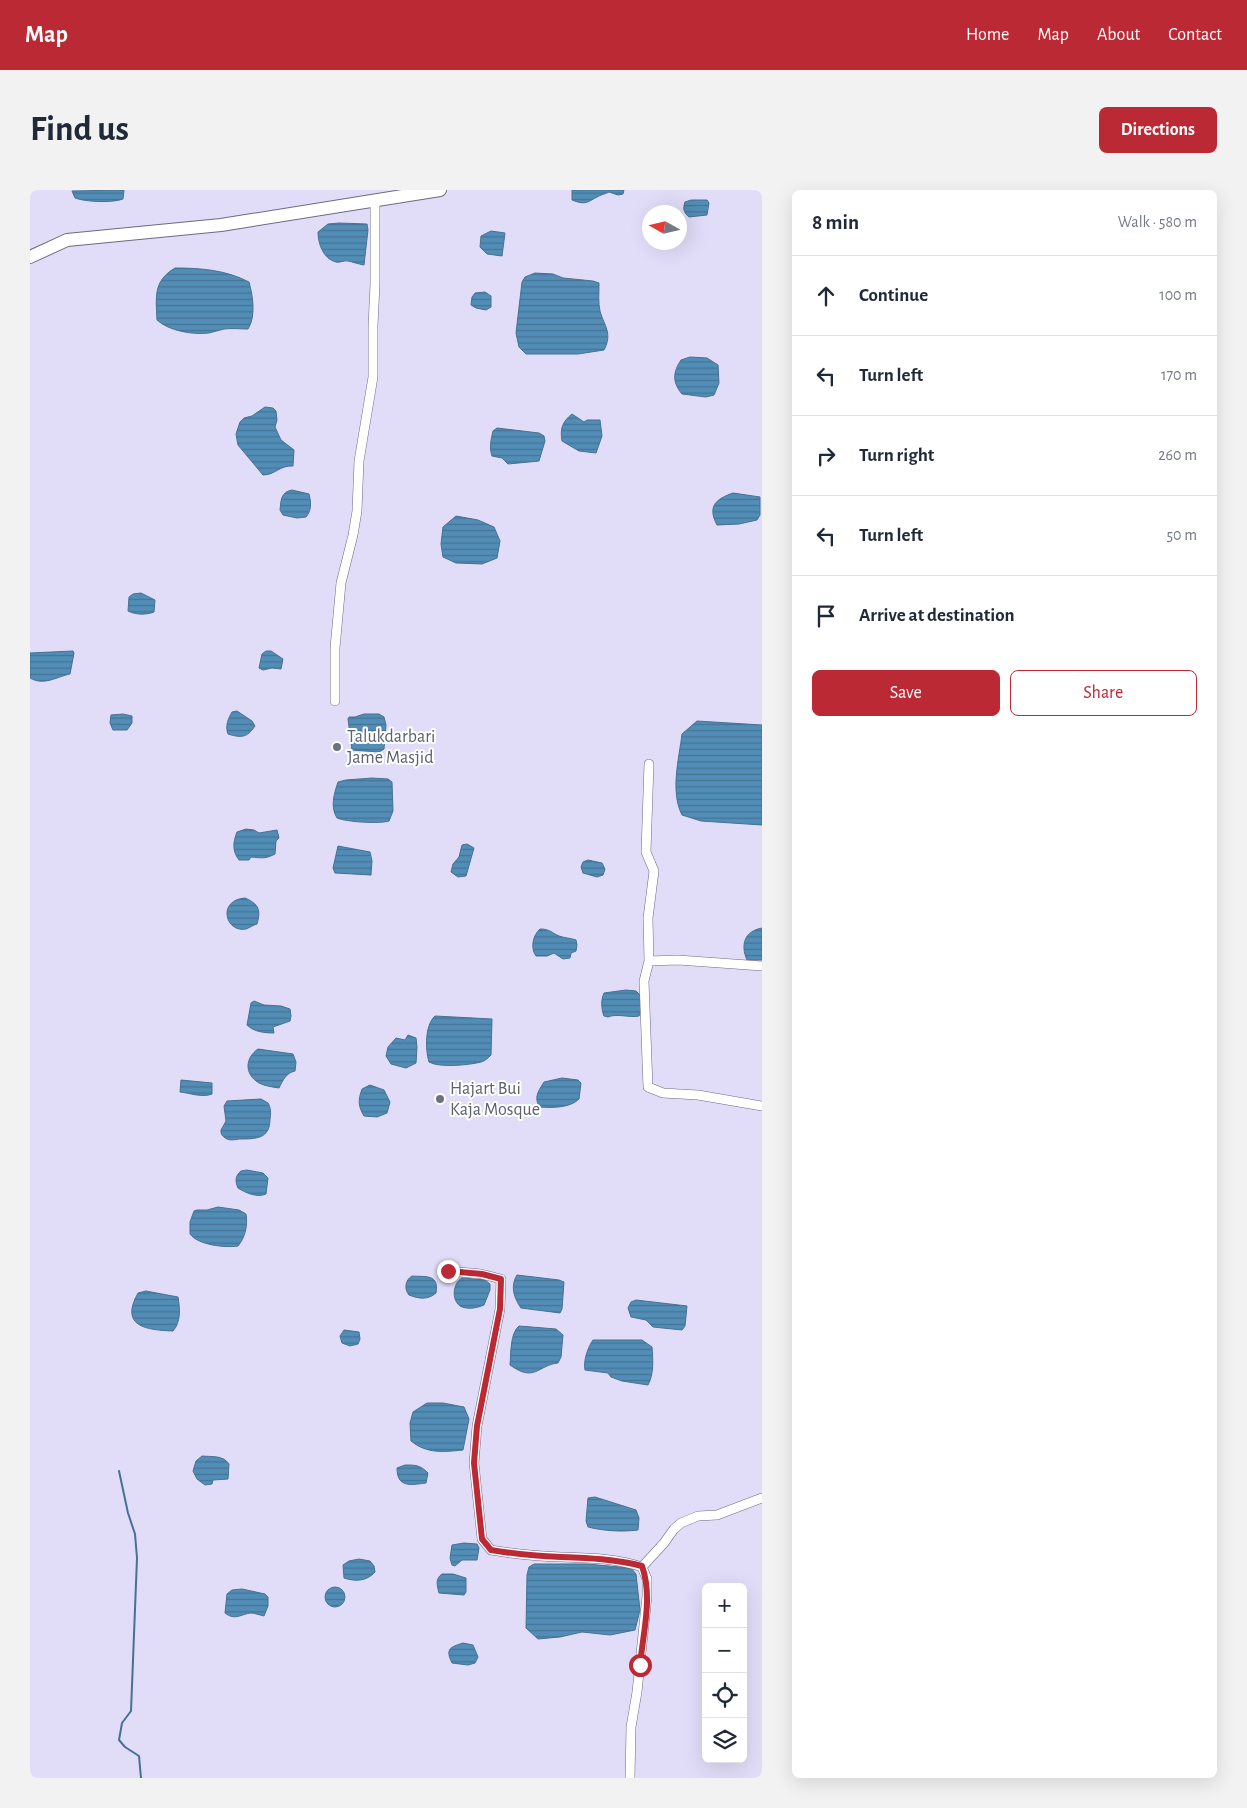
<!DOCTYPE html>
<meta charset="utf-8">
<style>
:root{--surface:#fff;--page:#f2f2f3;--text:#1f2937;--muted:#747a83;--line:#e0e1e3;--accent:#ba2934}
body{margin:0;font-family:"Alegreya Sans",sans-serif;background:var(--page);color:var(--text)}
.controls{position:absolute;right:15px;bottom:15px;display:grid;overflow:hidden;border-radius:8px;box-shadow:0 5px 20px #0002}
.controls button{width:45px;height:45px;display:grid;place-items:center;padding:0;border:0;border-bottom:1px solid var(--line);background:var(--surface);color:var(--text);font:25px sans-serif}
.compass{position:absolute;left:612px;top:15px;width:45px;height:45px;border-radius:50%;background:var(--surface);box-shadow:0 5px 20px #0002;rotate:278deg}
.stop{position:absolute;width:15px;height:15px;margin:-11px;border:4px solid #ba2934;border-radius:50%;background:#fff}
.stop.end{background:#ba2934;border-color:#fff;box-shadow:0 1px 5px #0008}
.list{margin:0;padding:0;list-style:none}
h2{display:flex;justify-content:space-between;align-items:center;height:65px;margin:0;padding:0 20px;font-size:21px}
h2 small{font-size:16px;font-weight:400;color:var(--muted)}
.list li{display:grid;grid-template-columns:32px 1fr auto;gap:15px;align-items:center;box-sizing:border-box;height:80px;padding:0 20px;border-top:1px solid var(--line)}
.list b{display:block;font-size:19px;white-space:nowrap}
.list em{font-size:16px;font-style:normal;color:var(--muted)}
.actions{display:flex;gap:10px;padding:15px 20px}
.actions a{flex:1;padding:11px 0;border:1px solid var(--accent);border-radius:8px;text-align:center;font-size:18px;color:var(--accent)}
.actions .main{background:var(--accent);color:#fff}
.icon{flex:none;width:28px;height:28px;fill:none;stroke:currentColor;stroke-width:2;stroke-linecap:round;stroke-linejoin:round}
.map{position:relative;flex:none;width:732px;height:1588px;overflow:hidden;border-radius:8px}
header{display:flex;align-items:center;gap:30px;box-sizing:border-box;height:70px;padding:0 25px;background:var(--accent);color:#fff}
header strong{font-size:24px}
nav{display:flex;gap:28px;margin-inline-start:auto;font-size:18px}
.intro{display:flex;align-items:center;justify-content:space-between;box-sizing:border-box;height:120px;padding:0 30px}
h1{margin:0;font-size:35px}
.button{padding:12px 22px;border-radius:8px;background:var(--accent);color:#fff;font-size:18px;font-weight:700}
main{display:flex;gap:30px;padding:0 30px}
aside{flex:1;background:var(--surface);border-radius:8px;box-shadow:0 5px 20px #0002}
.map>svg:first-child{display:block}
</style>
<header>
<strong>Map</strong>
<nav><a>Home</a><a>Map</a><a>About</a><a>Contact</a></nav>
</header>
<div class="intro"><h1>Find us</h1><a class="button">Directions</a></div>
<main>
<div class="map">
<svg width="732" height="1588" viewBox="0 0 732 1588">
<defs>
<pattern id="water-rules" width="6" height="5" patternUnits="userSpaceOnUse" patternTransform="scale(1.25)"><rect width="6" height="5" fill="#518db6"/><path d="M0 2.5h6" fill="none" stroke="#447495"/></pattern>
</defs>
<rect width="100%" height="100%" fill="#e1ddf8"/>
<path fill="url(#water-rules)" stroke="#477191" d="M94,0l-1,9c-10,4 -38,3 -48,-1l-3,-7z
M542,0h52l-1,4 -5,1 -9,-3c-4,2 -9,3 -12,5 -11,6 -12,8 -25,3z
M661,10h16l2,3 -2,12 -18,2c-6,-5 -6,-9 -4,-15z
M309,33l28,1 1,6 -4,35c-6,-1 -11,-3 -16,-4 -4,-1 -8,2 -12,1 -13,-3 -18,-19 -18,-30l10,-8z
M461,41l14,2 -3,23 -15,-2 -7,-7 1,-11z
M145,78c26,0 51,2 74,14 4,14 7,35 -1,47 -8,0 -16,-1 -24,0 -5,1 -10,3 -15,4 -16,2 -40,-2 -52,-13 -1,-23 -4,-39 18,-52z
M505,83l18,1 10,4 30,3 6,2c0,9 -1,20 1,28 4,15 13,22 4,39l-26,4h-52l-7,-7 -3,-14 6,-51 3,-5z
M455,102l6,4v11l-5,3 -10,-2 -5,-3 1,-8 3,-4z
M660,167l17,1 11,7 1,18 -5,12 -8,2 -24,-3c-10,-12 -9,-22 -1,-34z
M235,217l8,1 3,3 1,9 -2,7 6,13 13,10 -1,16c-13,-1 -18,9 -30,9l-25,-30 -2,-11 4,-12 4,-4 8,-2z
M542,224l12,8 3,-2h13l2,16 -6,17 -17,-2 -17,-10c-2,-12 0,-19 10,-27z
M467,238l42,5 5,3 1,5 -6,20 -31,3 -6,-6 -10,-2c-3,-9 -1,-16 1,-25z
M262,300l17,4c2,8 3,16 -3,23l-9,1 -14,-3 -3,-5c1,-10 1,-18 12,-20z
M703,303l27,4v18l-3,5 -18,4 -22,1c-10,-19 -1,-26 16,-32z
M426,326l22,4 16,7 6,14 -3,17 -15,6 -26,-1 -13,-6 -2,-13 2,-17z
M111,403l14,7 -1,12c-8,3 -18,3 -26,-1l1,-14 4,-3z
M43,461l1,2 -4,21c-14,3 -26,12 -40,4v-25z
M236,461h5l12,8 -2,10 -9,-1 -9,2 -4,-2 3,-14z
M207,521l15,10 3,5c-8,12 -14,12 -27,8 -3,-8 0,-15 4,-22z
M93,524l9,2v7l-5,7h-14l-3,-7 1,-8z
M334,524h15l5,3 2,8 -2,24 -5,3 -27,-2 -4,-31 1,-2h6z
M667,531l65,4v100l-61,-4 -19,-6c-12,-24 -3,-56 0,-81z
M342,588l16,1 4,3 1,29 -4,10c-9,3 -43,1 -52,-3 -7,-11 -3,-24 1,-36l8,-2z
M216,639l8,1 5,3 18,-3 2,8 -3,3 -1,13c-9,5 -14,4 -24,3l-2,3h-10c-7,-9 -6,-18 -2,-28z
M437,654l7,4 -8,28 -8,1 -7,-5 2,-8 6,-7 3,-12z
M308,656l32,6 2,9 -1,14 -36,-2 -2,-5z
M558,670l14,3 3,6 -2,6 -6,2 -14,-4 -2,-6 2,-5z
M215,708c14,6 16,12 12,26 -4,1 -8,4 -11,5 -21,4 -29,-29 -1,-31z
M732,738v32h-15c-7,-16 -2,-29 15,-32z
M510,739c10,0 12,4 19,7 6,2 11,2 17,4l1,5 -1,6 -5,2 -1,5 -7,1 -9,-6 -7,3h-11c-6,-8 -3,-21 4,-27z
M596,800l10,1 5,5 1,12 -3,8c-10,2 -22,-3 -31,1l-4,-1c-3,-7 -3,-17 0,-23z
M224,811l10,4 17,1 9,3 1,7 -1,5 -17,6 1,6c-9,0 -20,-1 -27,-8l4,-22z
M405,826l57,3 -1,36c-3,3 -6,6 -10,7 -11,3 -42,6 -52,0 -4,-13 -4,-37 6,-46z
M378,845l8,3 1,9 -1,16 -10,5 -15,-4 -5,-8 2,-9 8,-9 9,2z
M228,859l35,5 3,8 -1,9c-9,2 -12,9 -16,17 -7,-1 -14,-2 -20,-5 -15,-9 -14,-25 -1,-34z
M532,888l16,2 3,3 -2,16c-9,9 -27,9 -39,8 -7,-9 -1,-17 4,-25z
M151,890l31,3v11c-10,4 -22,-1 -32,-2z
M340,895l14,5 6,12 -3,11 -10,4 -13,-1c-6,-10 -6,-16 -2,-27z
M231,909l7,4c3,5 3,10 2,16 0,20 -14,20 -31,20 -5,1 -11,2 -15,-2 -3,-2 -3,-4 -3,-7l5,-9 -2,-15 3,-5z
M217,980l16,3 5,5 -2,16c-9,4 -20,-1 -28,-6 -3,-7 -3,-12 3,-17z
M188,1017l21,3 7,4c2,11 -1,24 -8,32 -13,2 -40,-1 -48,-12v-12l4,-11 3,-1h10z
M487,1085l42,5 5,2 -2,27 -2,4 -39,-5c-7,-10 -11,-22 -4,-33z
M382,1086c15,1 27,-2 24,17 -8,7 -17,6 -27,2 -5,-6 -4,-15 3,-19z
M432,1088l23,2 5,4v6l-6,15c-7,3 -17,5 -24,1 -9,-7 -7,-23 2,-28z
M116,1101l32,6c2,12 3,25 -5,34 -26,-1 -54,-4 -35,-38z
M606,1110l51,6 -2,20 -3,4 -29,-3 -7,-7 -15,-3 -3,-9 3,-6z
M489,1136l37,3 7,6 -2,22 -3,6c-20,2 -23,20 -48,2 1,-11 0,-32 9,-39z
M314,1140l15,2 1,7 -2,5 -8,2 -8,-3 -2,-7z
M563,1150h49l10,7c1,13 2,27 -4,38l-26,-4 -11,-4 -3,-4 -23,-3c-2,-9 3,-23 8,-30z
M397,1213h16l21,4 5,12 -6,31c-19,2 -36,4 -52,-9l-1,-18 3,-11z
M172,1266c10,1 21,-1 27,8l-1,15 -15,1 -1,4 -7,1 -8,-6 -4,-8 3,-10z
M375,1275c11,0 15,0 23,8l-2,10c-15,2 -29,5 -29,-15z
M565,1307l41,13 3,8 -1,12c-17,2 -34,1 -50,-3l-2,-6 2,-23z
M434,1353l13,1 2,4 -2,12h-15l-7,6 -3,-1 -2,-7 2,-13z
M329,1369l11,2 4,5 1,6c-8,9 -19,10 -31,6l-1,-13 6,-4z
M504,1374h53l44,4 5,6 4,36 -5,20 -25,5 -28,-3 -22,5 -22,2 -12,-11 1,-53 2,-8z
M412,1384h11l13,4v14l-2,3 -25,-2c-2,-8 -4,-14 3,-19z
M295 1407a10 10 0 1 1 20 0a10 10 0 1 1-20 0Z
M212,1399l23,5 3,3v9l-4,10c-4,-1 -10,-3 -13,-3 -10,1 -16,8 -26,0l2,-19 5,-4z
M433,1453l10,2 5,12 -3,6 -7,2 -16,-2c-7,-14 -2,-16 11,-20z"/>
<g fill="none" stroke-linecap="round" stroke-linejoin="round">
<path stroke="#477191" stroke-width="2" d="M89,1281l9,42 7,21 2,24 -6,153 -9,12 -3,17 6,7 14,9 2,22"/>
<g stroke="#6e6a81" stroke-width="10">
<path id="minor" d="M305,511v-53l6,-65 12,-48 4,-24 2,-50 14,-84v-51l2,-42v-84
M619,574l-3,88 8,19 -6,47 1,43 -5,20 4,106 15,6 35,2 64,11
M619,771l29,-1 84,6
M418,1081l33,3 20,5 -1,30 -23,117 -3,37 8,76 9,11c23,4 46,6 70,7 28,1 54,1 81,10
M600,1588l1,-51 6,-35 10,-96v-17l-5,-12 22,-24 10,-14 7,-6 17,-7 19,-1 45,-17"/>
</g>
<g stroke="#6e6a81" stroke-width="14">
<path id="highway" d="M0,67l37,-17 154,-15 219,-35"/>
</g>
<use href="#minor" stroke="#fff" stroke-width="9"/>
<use href="#highway" stroke="#fff" stroke-width="12"/>
</g>
<g fill="none" stroke-linecap="round" stroke-linejoin="round">
<path stroke="#ba2934" stroke-width="6" d="M418,1081l34,3 19,5 -1,30 -23,117 -3,37 8,76 9,11c23,4 46,6 70,7 28,1 54,2 81,9 11,31 1,67 -2,99"/>
</g>
<g fill="#6b7280" stroke="#fff" stroke-width="2">
<circle cx="307" cy="557" r="5"/>
<circle cx="410" cy="909" r="5"/>
</g>
<g text-anchor="middle" dominant-baseline="central" stroke-width="4" stroke-linejoin="round" paint-order="stroke">
<g font-size="18" fill="#5b616d" stroke="#fff" text-anchor="start">
<text x="317" y="547">Talukdarbari<tspan x="317" dy="21">Jame Masjid</tspan></text>
<text x="420" y="899">Hajart Bui<tspan x="420" dy="21">Kaja Mosque</tspan></text>
</g>
</g>
</svg>
<div class="controls">
<button>+</button>
<button>−</button>
<button><svg class="icon" aria-label="locate" viewBox="0 0 24 24"><circle cx="12" cy="12" r="6"/><path d="M12 2v4M12 18v4M2 12h4M18 12h4"/></svg></button>
<button><svg class="icon" aria-label="layers" viewBox="0 0 24 24"><path d="M12 4l9 5-9 5-9-5zM3 14l9 5 9-5"/></svg></button>
</div>
<svg class="compass" viewBox="-18 -18 36 36"><path d="M0-13l5 13h-10z" fill="#e53935"/><path d="M0 13l5-13h-10z" fill="#747a83"/></svg>
<div class="stop" style="left:610px;top:1475px"></div>
<div class="stop end" style="left:418px;top:1081px"></div>
</div>
<aside>
<h2>8 min<small>Walk · 580 m</small></h2>
<ul class="list">
<li><svg class="icon" aria-label="ahead" viewBox="0 0 24 24"><path d="M12 20V5M6 11l6-6 6 6"/></svg><div><b>Continue</b></div><em>100 m</em></li>
<li><svg class="icon" aria-label="left" viewBox="0 0 24 24"><path d="M17 20v-9H6M10 6l-5 5 5 5"/></svg><div><b>Turn left</b></div><em>170 m</em></li>
<li><svg class="icon" aria-label="right" viewBox="0 0 24 24"><path d="M7 20v-9h11M14 6l5 5-5 5"/></svg><div><b>Turn right</b></div><em>260 m</em></li>
<li><svg class="icon" aria-label="left" viewBox="0 0 24 24"><path d="M17 20v-9H6M10 6l-5 5 5 5"/></svg><div><b>Turn left</b></div><em>50 m</em></li>
<li><svg class="icon" aria-label="arrive" viewBox="0 0 24 24"><path d="M6 21V4h12l-3 4 3 4H6"/></svg><div><b>Arrive at destination</b></div></li>
</ul>
<div class="actions"><a class="main">Save</a><a>Share</a></div>
</aside>
</main>
